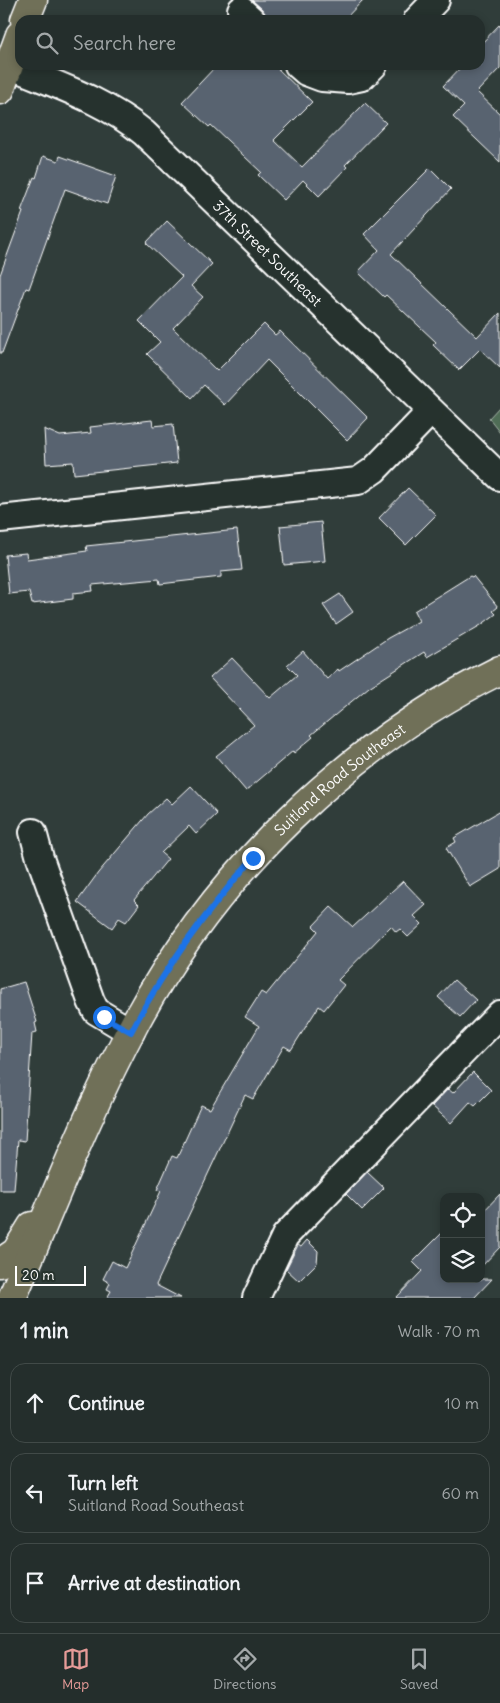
<!DOCTYPE html>
<meta charset="utf-8">
<style>
:root{--surface:#242e2c;--page:#303a38;--text:#f1f3f6;--muted:#a3a8a9;--line:#414a48;--accent:#e69b98}
body{margin:0;font-family:Delius,sans-serif;background:var(--page);color:var(--text)}
.controls{position:absolute;right:15px;bottom:15px;display:grid;overflow:hidden;border-radius:10px;box-shadow:0 2px 8px #0003}
.controls button{width:45px;height:45px;display:grid;place-items:center;padding:0;border:0;border-bottom:1px solid var(--line);background:var(--surface);color:var(--text);font:25px sans-serif}
.scale{position:absolute;left:15px;bottom:12px;width:71px;box-sizing:border-box;padding-left:5px;border:2px solid #fff;border-top:0;font-size:14px;line-height:18px;white-space:nowrap;color:#fff;-webkit-text-stroke:4px #26332d;paint-order:stroke}
.stop{position:absolute;width:15px;height:15px;margin:-11px;border:4px solid #1a73e8;border-radius:50%;background:#fff}
.stop.end{background:#1a73e8;border-color:#fff;box-shadow:0 1px 5px #0008}
.list{margin:0;padding:0;list-style:none}
h2{display:flex;justify-content:space-between;align-items:center;height:65px;margin:0;padding:0 20px;font-size:21px}
h2 small{font-size:16px;font-weight:400;color:var(--muted)}
.list li{display:grid;grid-template-columns:32px 1fr auto;gap:15px;align-items:center;box-sizing:border-box;height:80px;margin:0 10px 10px;padding:0 10px;border:1px solid var(--line);border-radius:15px}
.list b{display:block;font-size:19px;white-space:nowrap}
.list p{margin:0;font-size:16px;white-space:nowrap;color:var(--muted)}
.list em{font-size:16px;font-style:normal;color:var(--muted)}
.icon{flex:none;width:28px;height:28px;fill:none;stroke:currentColor;stroke-width:2;stroke-linecap:round;stroke-linejoin:round}
.map{position:relative;flex:none;width:500px;height:1298px;overflow:hidden}
.search{position:absolute;background:var(--surface);box-shadow:0 2px 8px #0003;left:15px;right:15px;top:15px;height:55px;display:flex;align-items:center;gap:12px;box-sizing:border-box;padding:0 18px;border-radius:15px;color:var(--muted);font-size:19px}
.sheet{height:335px;background:var(--surface)}
nav{display:flex;justify-content:space-around;align-items:center;box-sizing:border-box;height:70px;border-top:1px solid var(--line);background:var(--surface);font-size:14px;color:var(--muted)}
nav a{display:grid;justify-items:center;gap:2px}
nav .on{color:var(--accent)}
.map>svg:first-child{display:block}
</style>
<div class="map">
<svg width="500" height="1298" viewBox="0 0 500 1298">
<rect width="100%" height="100%" fill="#303d3a"/>
<filter id="ink" filterUnits="userSpaceOnUse"><feTurbulence type="fractalNoise" baseFrequency=".02" numOctaves="2"/><feDisplacementMap in="SourceGraphic" scale="10" xChannelSelector="R" yChannelSelector="G"/><feConvolveMatrix kernelMatrix="1 2 1 2 8 2 1 2 1" color-interpolation-filters="sRGB"/></filter>
<g filter="url(#ink)">
<path fill="#506d56" stroke="#a8b6aa" d="M500,406v26l-11,-14z"/>
<path fill="#586370" stroke="#fff" d="M252,0h111l-19,20h-77l-1,-5 -4,-6z
M500,24v44l-23,24 23,22v48l-47,-45 11,-11 -21,-20 20,-21h17v-20z
M217,65h57l38,37 -38,38 28,27 63,-64 21,20 -41,42 2,2 -28,29 -16,-16 -19,20 -26,-25 3,-3 -50,-47 -2,2 -27,-25z
M43,156l15,5 2,-5 56,20 -9,28 -42,-15 -36,100 -3,-1 -24,65h-2v-78l23,-63 -2,-1 13,-34 2,1z
M430,168l21,21 -60,65 86,83 23,-24v55l-20,-19 -21,21 -26,-25 3,-3 -50,-47 -2,2 -26,-25 21,-22 -15,-16z
M167,221l45,43 -21,22 12,11 -30,31 44,43 47,-47 11,11 5,-4 88,87 -21,22 -80,-80 -42,45 -21,-20 -12,13 -45,-44 13,-12 -21,-21 43,-44 -36,-34z
M152,420l1,6 20,-2 4,39 -103,11 -1,-12 -27,2 -2,-35 16,7 31,-3 -1,-6z
M408,488l28,27 -30,30 -27,-27z
M321,522l4,39 -41,4 -4,-39z
M237,530l5,40 -21,2v5l-61,7 -1,-5 -67,6 1,6 -20,2v6l-41,5 -3,-12 -20,2 -4,-39 21,-2 1,6 60,-8 -1,-5z
M470,576l2,1 1,-1 25,31 -5,4 3,3 -15,11 -54,32 -3,-5 -55,35 -58,48 2,2 -19,16 -1,-2 -47,40 -30,-35 38,-31 -44,-47 22,-20 38,40 27,-23 -10,-10 16,-14 24,28 11,-10 1,2 49,-33 31,-17 -5,-10z
M340,594l13,18 -17,12 -13,-19z
M191,786l26,28 -21,20 -7,-8 -28,27 7,6 -34,41 5,5 -13,17 -7,-4 -7,10 -35,-26 21,-29 50,-59 18,-16 6,6z
M500,811v58l-30,18 -24,-39 10,-6 -2,-4z
M403,881l23,24 -12,11 8,8 -14,13 -8,-8 -4,3 -5,-6 -53,54 6,5 -20,25 -5,-4 -28,44 -7,-4 -31,53 -8,-4 -89,190 25,13h-74l4,-7 -4,-2 3,-6 -7,-4 9,-18 13,7 36,-77 -4,-1 15,-34 5,2 24,-53 9,4 49,-83 -14,-9 16,-25 5,3 52,-64 -5,-5 18,-19 22,20z
M454,980l22,20 -16,17 -22,-20z
M24,982l13,40 -2,1 2,9 -5,1 -7,108 -7,-1 -4,50h-14v-201z
M473,1072l18,18 -16,16 -5,-4 -19,21 -19,-17 16,-17 5,4z
M367,1172l17,16 -22,22 -16,-16z
M500,1194v53l-19,20v-53z
M444,1231v48h48l-18,19h-78l26,-27 -9,-9z
M307,1240l11,11 -1,12 -18,18 -13,-12 12,-24 3,2z"/>
<g fill="none" stroke-linecap="round" stroke-linejoin="round">
<g stroke="#fff" stroke-width="30">
<g id="minor">
<path d="M241,10l11,10"/>
<path d="M417,20l19,-20"/>
<path id="s1" d="M9,65c47,20 95,35 135,68l356,344"/>
<path d="M298,65l8,7 16,6 26,2 14,-3 12,-12"/>
<path d="M0,519l358,-38 16,-11 57,-59"/>
<path d="M33,832l7,26 51,143 5,10 35,21"/>
<path d="M256,1298l29,-62 215,-222"/>
</g>
</g>
<g stroke="#fff" stroke-width="31">
<g id="major">
<path d="M25,20l8,-20"/>
<path d="M0,90l20,-55"/>
<path d="M0,1263l16,-11 16,-26"/>
<path id="s2" d="M12,1298c40,-93 76,-188 124,-277 81,-149 212,-276 364,-351"/>
</g>
</g>
<use href="#minor" stroke="#26332d" stroke-width="26"/>
<use href="#major" stroke="#706f59" stroke-width="28"/>
</g>
</g>
<g fill="none" stroke-linecap="round" stroke-linejoin="round" filter="url(#ink)">
<path stroke="#1a73e8" stroke-width="6" d="M104,1017l27,15c33,-64 75,-120 122,-174"/>
</g>
<g text-anchor="middle" dominant-baseline="central" stroke-width="5" stroke-linejoin="round" paint-order="stroke">
<g font-size="15" fill="#fff" stroke="#26332d">
<text stroke="none"><textPath href="#s1" startOffset="324">37th Street Southeast</textPath></text>
<text stroke="none"><textPath href="#s2" startOffset="622">Suitland Road Southeast</textPath></text>
</g>
</g>
</svg>
<div class="controls">
<button><svg class="icon" aria-label="locate" viewBox="0 0 24 24"><circle cx="12" cy="12" r="6"/><path d="M12 2v4M12 18v4M2 12h4M18 12h4"/></svg></button>
<button><svg class="icon" aria-label="layers" viewBox="0 0 24 24"><path d="M12 4l9 5-9 5-9-5zM3 14l9 5 9-5"/></svg></button>
</div>
<div class="scale">20 m</div>
<div class="stop" style="left:104px;top:1017px"></div>
<div class="stop end" style="left:253px;top:858px"></div>
<div class="search"><svg class="icon" aria-label="search" viewBox="0 0 24 24"><circle cx="10" cy="10" r="6"/><path d="M15 15l6 6"/></svg>Search here</div>
</div>
<section class="sheet">
<h2>1 min<small>Walk · 70 m</small></h2>
<ul class="list">
<li><svg class="icon" aria-label="ahead" viewBox="0 0 24 24"><path d="M12 20V5M6 11l6-6 6 6"/></svg><div><b>Continue</b></div><em>10 m</em></li>
<li><svg class="icon" aria-label="left" viewBox="0 0 24 24"><path d="M17 20v-9H6M10 6l-5 5 5 5"/></svg><div><b>Turn left</b><p>Suitland Road Southeast</p></div><em>60 m</em></li>
<li><svg class="icon" aria-label="arrive" viewBox="0 0 24 24"><path d="M6 21V4h12l-3 4 3 4H6"/></svg><div><b>Arrive at destination</b></div></li>
</ul>
</section>
<nav>
<a class="on"><svg class="icon" aria-label="map" viewBox="0 0 24 24"><path d="M3 6l6-2 6 2 6-2v14l-6 2-6-2-6 2zM9 4v14M15 6v14"/></svg>Map</a>
<a><svg class="icon" aria-label="directions" viewBox="0 0 24 24"><path d="M12 3l9 9-9 9-9-9zM9 14v-3h6M13 9l2 2-2 2"/></svg>Directions</a>
<a><svg class="icon" aria-label="saved" viewBox="0 0 24 24"><path d="M7 4h10v16l-5-4-5 4z"/></svg>Saved</a>
</nav>
